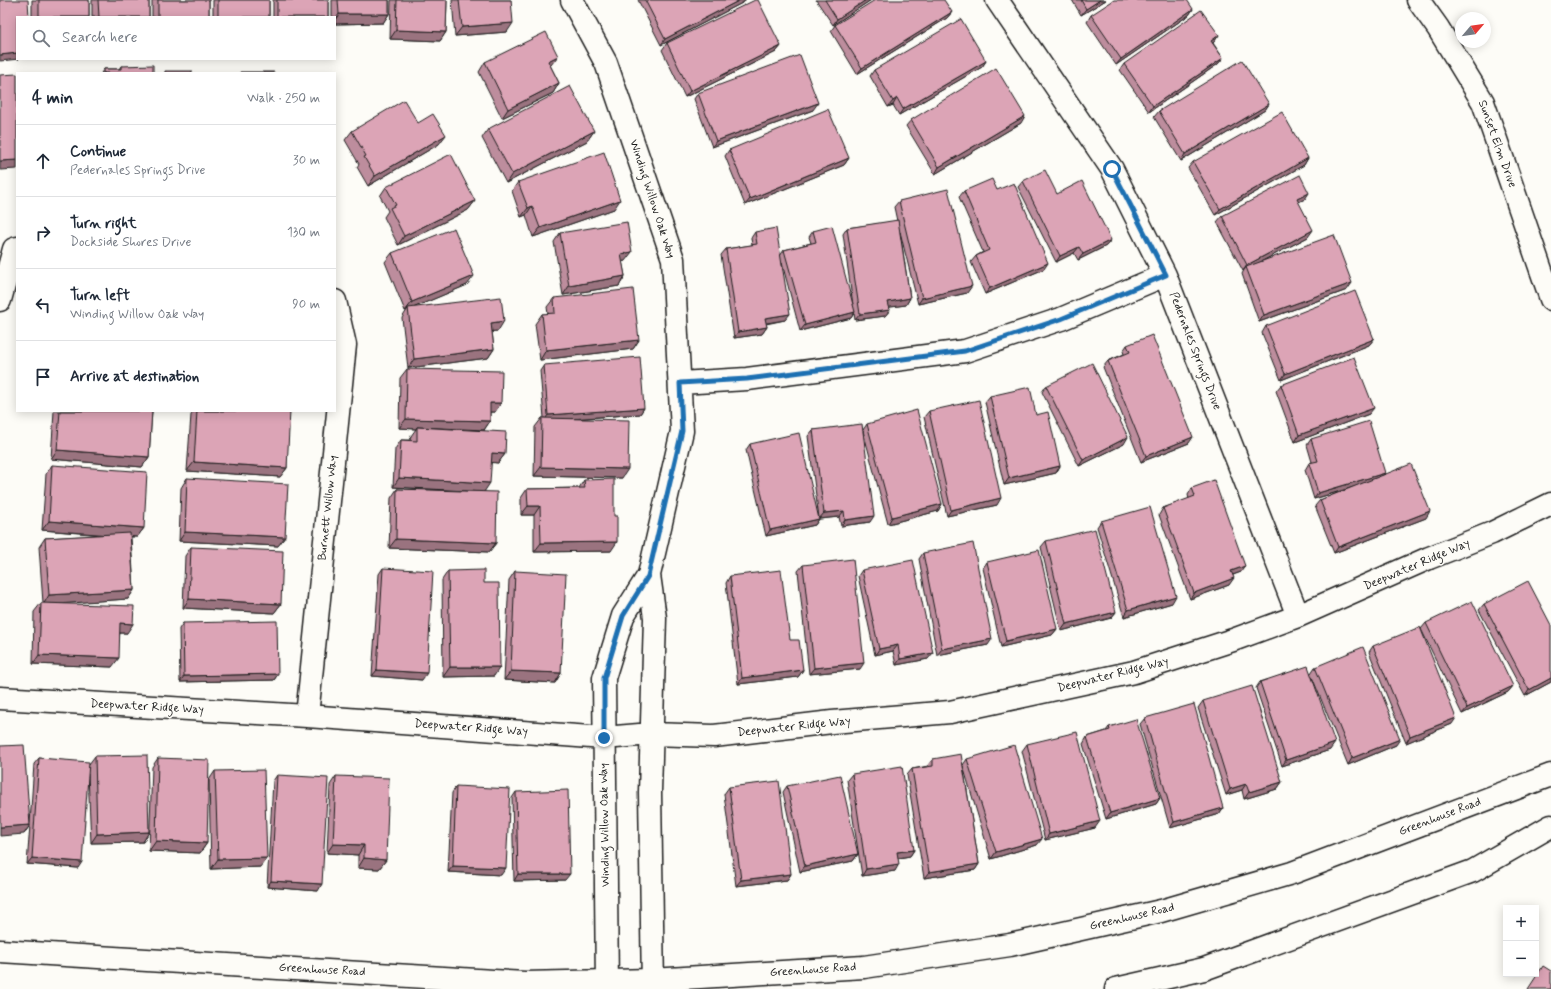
<!DOCTYPE html>
<meta charset="utf-8">
<style>
:root{--surface:#fff;--page:#f2f2f3;--text:#1f2937;--muted:#747a83;--line:#e0e1e3}
body{margin:0;font-family:Mynerve,sans-serif;background:var(--page);color:var(--text)}
.controls{position:absolute;right:12px;bottom:12px;display:grid;overflow:hidden;border-radius:0px;box-shadow:0 2px 10px #0003}
.controls button{width:36px;height:36px;display:grid;place-items:center;padding:0;border:0;border-bottom:1px solid var(--line);background:var(--surface);color:var(--text);font:20px sans-serif}
.compass{position:absolute;left:1455px;top:12px;width:36px;height:36px;border-radius:50%;background:var(--surface);box-shadow:0 2px 10px #0003;rotate:61deg}
.stop{position:absolute;width:12px;height:12px;margin:-9px;border:3px solid #1f6fb2;border-radius:50%;background:#fff}
.stop.end{background:#1f6fb2;border-color:#fff;box-shadow:0 1px 4px #0008}
.list{margin:0;padding:0;list-style:none}
h2{display:flex;justify-content:space-between;align-items:center;height:52px;margin:0;padding:0 16px;font-size:17px}
h2 small{font-size:13px;font-weight:400;color:var(--muted)}
.list li{display:grid;grid-template-columns:26px 1fr auto;gap:12px;align-items:center;box-sizing:border-box;height:72px;padding:0 16px;border-top:1px solid var(--line)}
.list b{display:block;font-size:15px;white-space:nowrap}
.list p{margin:0;font-size:13px;white-space:nowrap;color:var(--muted)}
.list em{font-size:13px;font-style:normal;color:var(--muted)}
.icon{flex:none;width:22px;height:22px;fill:none;stroke:currentColor;stroke-width:2;stroke-linecap:round;stroke-linejoin:round}
.map{position:relative;flex:none;width:1551px;height:989px;overflow:hidden}
.search{position:absolute;background:var(--surface);box-shadow:0 2px 10px #0003;left:16px;top:16px;width:320px;height:44px;display:flex;align-items:center;gap:10px;box-sizing:border-box;padding:0 14px;border-radius:0px;color:var(--muted);font-size:15px}
.panel{position:absolute;background:var(--surface);box-shadow:0 2px 10px #0003;left:16px;top:72px;width:320px;height:340px;border-radius:0px}
.map>svg:first-child{display:block}
</style>
<div class="map">
<svg width="1551" height="989" viewBox="0 0 1551 989">
<rect width="100%" height="100%" fill="#fdfcf7"/>
<filter id="ink" filterUnits="userSpaceOnUse"><feTurbulence type="fractalNoise" baseFrequency=".025" numOctaves="2"/><feDisplacementMap in="SourceGraphic" scale="8" xChannelSelector="R" yChannelSelector="G"/><feConvolveMatrix kernelMatrix="1 2 1 2 8 2 1 2 1" color-interpolation-filters="sRGB"/></filter>
<g filter="url(#ink)">
<g fill="none" stroke-linecap="round" stroke-linejoin="round">
<g stroke="#1c1c1c" stroke-width="25">
<path id="minor" d="M572,0l34,63 67,196 9,172 -33,144 -26,41 -19,62 3,311
M997,0l115,169 53,106 133,341
M1418,0l20,28 45,74 68,197
M0,300l14,-51 3,-1
M680,383l67,-4 218,-28 96,-32 104,-44
M649,575l6,43 -5,174 3,197
M0,698l307,18 297,22 47,-4 63,2 118,-14 118,-10 184,-40 99,-32 65,-24 131,-58 63,-25 59,-29
M307,716l38,-371 -10,-44"/>
</g>
<g stroke="#1c1c1c" stroke-width="25">
<path id="tertiary" d="M0,951l525,32 127,-3 212,-13 146,-22 151,-34 131,-38 259,-98
M1116,989l88,-20 269,-98 78,-45"/>
</g>
<use href="#minor" stroke="#fdfcf7" stroke-width="22"/>
<use href="#tertiary" stroke="#fdfcf7" stroke-width="22"/>
</g>
<path fill="#bd8d9d" stroke="#1c1c1c" d="M32,0h57v17h-57z
M92,0h57v17h-57z
M152,0h57v17h-57z
M213,0h56v17h-56z
M273,0h55v17h-55z
M332,0h57v14l-6,9 -48,1v-7h-3z
M391,0h56l-1,32 -6,9 -50,-2z
M452,0h59l-4,32 -52,4z
M638,0h107l-1,2 -83,43z
M816,0h55l-38,25z
M1072,0h34l-25,15z
M1193,9l-4,6 -73,50 -29,-43 4,-7z
M952,12l-5,6 -90,56 -26,-43 4,-6z
M1219,35l-5,7 -1,1 10,15 -5,6 -69,48 -29,-42 4,-6z
M667,43l114,3 -5,6 -91,45 -23,-47z
M986,61l-4,6 -83,48 -6,-10 -5,2 -18,-31 4,-6z
M485,62l66,3h-1l9,18 -6,10 -51,25 -23,-46z
M121,66l32,7h-52l3,-4h15z
M698,93l115,17 -101,37 -18,-48z
M1269,104l-4,6 -84,51 -27,-44 5,-6z
M911,120l110,3 -86,51 -29,-48z
M418,123l21,21 -71,42 -11,-19 2,-3 -14,-24 7,-9z
M488,129l106,2 -7,10 -81,42 -24,-45z
M729,150l120,8 -5,7 -99,40 -20,-49z
M1308,158l-4,7 -89,50 -27,-47 5,-6z
M1023,181l34,13 54,46 -5,6 -28,14 -4,-7 -18,9 -38,-75z
M518,182l96,27 -81,28 -7,-22 -5,2 -9,-26z
M386,187l89,14 -7,9 -70,35 -14,-28 4,-6 -8,-15z
M997,190l47,79 -59,25 -14,-32 5,-6 7,-4 -24,-55 5,-6z
M1305,199l-7,3 10,35 -50,26 89,27 -88,32 -17,-48 2,-4 -1,1 -26,-49 5,-6z
M899,201l68,92 -49,11 -18,-72 10,66 -4,7 -17,2 1,3 -5,6 -30,4 -1,-7 -3,5 -51,13 -18,-68 3,57 -19,4 1,3 -5,7 -28,4 -13,-83 5,-6 26,-4 -1,-7 4,-6 25,24 4,-6 27,-7 -2,-6 4,-6 40,74 -10,-71 4,-6 50,-7 -3,-14z
M560,233l65,28h-3l3,15 -6,10 -56,9 -9,-53z
M392,253l75,32 -55,23 86,23h-6l2,18 -6,9 -80,10 -6,-50 5,-8 -2,1 -20,-49z
M554,298l85,42 -6,9 -93,11 -5,-36 7,-10h6l-1,-7z
M1266,326l108,13 -5,6 -88,35 -19,-47z
M1127,345l62,98 -48,19 -38,-95 5,-6 16,-7 -1,-3z
M544,365l100,43 -4,6 -66,5 48,59 -88,-2 1,-49 7,-9h2l-4,-47z
M407,369l88,43h-5v9l-6,9 21,24 -7,9 -7,-1 -7,30 12,51 -7,9 -100,-4 2,-50 6,-9 86,3 -90,-5 2,-38 6,-9h9l1,-4 5,-7 -17,-1 1,-50z
M1281,385l88,29 -74,28 -19,-51z
M1046,386l78,58 -45,22 -37,-74z
M990,396l46,19 24,51 -4,7 -52,12 -19,-83z
M54,411h98l-3,46 -7,10 -91,-8z
M194,411h91l2,57 -7,9 -93,-6 4,-56z
M929,411l68,94 -50,11 -23,-99z
M867,424l75,80 -4,7 -50,13 -25,-93 7,91 -29,4 -2,-9 -20,2 -4,6 -49,11 -20,-86 4,-6 69,74 -11,-82 5,-6h50z
M1311,439l72,36 43,43 -92,35 -19,-47 5,-6 27,-11 -33,10 -9,-29 4,-7 3,-1 -5,-17z
M52,465l92,63 -7,9h-6l3,53 -6,9 -65,4 64,30h-7l-8,34 -79,-3 1,-52 7,-9h2l-4,-56 6,-9 58,-3 -61,-5 4,-56z
M187,478l98,59 -7,9 -99,-5 2,-53z
M584,480l27,71 -77,1v-37h-13v-17l6,-9 52,-1z
M1192,488l49,84 -8,3 -4,10 -39,14 -31,-84 4,-7 26,-9 -1,-4z
M1101,521l71,82 -48,14 -27,-90z
M1046,541l70,71 -5,6 -50,13 -20,-84z
M191,547l90,57 -7,9 -91,-5 2,-52z
M923,553l65,92 -51,10 -18,-96z
M987,562l70,67 -5,6 -51,12 -18,-79z
M803,565l57,104 -51,5 -11,-103z
M383,568l39,112 -50,-4 7,-102z
M862,570l66,89 -32,6 -3,-14 -18,4 -17,-79z
M448,571l36,12 10,93 -51,1 -1,-97z
M515,571l46,102 -6,10 -51,-3 5,-100z
M730,576l60,64 13,30 -5,7 -60,7 -12,-101z
M1484,604l67,78 -26,14 -46,-86z
M183,623l95,51 -4,6 -94,2 -1,-53z
M1426,623l87,63 -5,6 -46,22 -41,-85z
M1373,646l79,78 -46,19 -37,-91z
M1315,667l81,78 -48,20 -36,-88 18,73 -48,16 -26,-78 4,-6 51,-9z
M1203,701l79,81 -5,7 -33,10 -2,-9 -16,5 -28,-87z
M1145,718l78,90 -4,6 -49,14 -30,-104z
M1109,727l51,71 -4,6 -50,15 -23,-75 4,-7 19,-6z
M1027,744l68,84 -50,12 -23,-89z
M95,756l54,76 -6,10 -52,1 -3,-69 -10,94 -51,-4 3,-39 -6,9 6,-11 4,-59 5,-6 50,6z
M158,758l49,85 -7,10 -51,-2 3,-84z
M933,759l30,6 4,-6 70,86 -46,14 -28,-93 16,98 -4,6 -51,8 -17,-103 5,-6 16,-3v-1z
M215,771l45,96 -49,2 -2,-89z
M852,774l62,76 -4,6 -12,2 -3,13 -33,5 -15,-96z
M277,775l41,116 -51,-4 6,-106z
M336,776l50,84 -7,9 -21,-1v-13l-31,-2 3,-68z
M456,786l45,89 -53,-3 4,-79z
M787,786l71,68 -5,7 -53,11 -17,-80z
M729,787l62,87 -4,6 -51,6 -12,-92z
M516,792l49,88 -51,1 -2,-83z"/>
<path fill="#9a737f" stroke="#1c1c1c" d="M740,0h5l-1,2 -83,43 4,-6z
M866,0h5l-38,25 4,-6z
M1100,0h6l-25,15 5,-6z
M1193,9l-4,6 -73,50 5,-6z
M952,12l-5,6 -90,56 5,-6z
M339,14h50l-6,9 -48,1v-4z
M513,23l-6,9 -52,4 7,-9z
M396,30l50,2 -6,9 -50,-2z
M1219,35l-5,7 -7,5 4,-6z
M781,46l-5,6 -91,45 5,-6z
M17,53v6h2l-19,2v-6z
M558,56l-7,9 -10,5 7,-9z
M1223,58l-5,6 -69,48 4,-6z
M986,61l-4,6 -83,48 4,-6z
M559,83l-6,10 -51,25 6,-9z
M897,98l-4,7 -5,2 5,-6z
M818,103l-5,7 -101,37 4,-6z
M1269,104l-4,6 -84,51 4,-7z
M1025,116l-4,7 -86,51 4,-7z
M594,131l-7,10 -81,42 6,-9z
M446,135l-7,9 -71,42 7,-10z
M849,158l-5,7 -99,40 5,-6z
M1308,158l-4,7 -89,50 5,-6z
M17,160v9l-17,1v-9z
M1309,193l-4,6 -13,6 5,-6z
M620,200l-6,9 -81,28 7,-9z
M475,201l-7,9 -70,35 6,-9z
M532,206l-6,9 -5,2 7,-9z
M1313,230l-5,7 -61,32 -1,-2 -2,3 -1,1 4,-6z
M1111,240l-5,6 -28,14 5,-6z
M1079,247l-5,6 -18,9 4,-6z
M632,252l-7,9 -10,2 6,-9z
M1048,263l-4,6 -59,25 5,-6z
M474,276l-7,9 -59,25v-2l-1,2 -2,1 7,-9z
M625,276l-6,10 -56,9 6,-9z
M1352,283l-5,7 -88,32 5,-7z
M972,286l-5,7 -49,11 4,-6z
M910,298l-4,7 -22,3 4,-6z
M890,310l-5,6 -30,4 5,-6z
M855,312l-4,6 -51,13 5,-6z
M790,314l-5,6 -24,4 4,-6z
M504,321l-6,10 -13,1 6,-9z
M767,327l-5,7 -28,4 4,-6z
M1374,339l-5,6 -88,35 4,-6z
M639,340l-6,9 -93,11 6,-10z
M494,349l-6,9 -80,10 6,-9z
M490,403h11l-6,9h-11z
M644,408l-4,6 -96,7 4,-6z
M1374,408l-5,6 -74,28 4,-7z
M406,419l84,2 -6,9 -67,-3 -1,2 -17,-1z
M1128,437l-4,7 -45,22 4,-6z
M1193,437l-4,6 -48,19 5,-6z
M57,450l92,7 -7,10 -91,-8z
M492,453l13,1 -7,9 -13,-1z
M194,462l93,6 -7,9 -93,-6z
M1060,466l-4,7 -52,12 5,-7z
M541,467l87,2 -6,9 -88,-2z
M1385,473l-5,6 -66,20 4,-6z
M399,478l91,5 -6,9 -91,-5z
M1001,498l-4,7 -50,11 4,-6z
M942,504l-4,7 -50,13 4,-7z
M528,506h12l-6,9h-13z
M844,511l-5,6 -20,2 5,-6z
M1430,511l-4,7 -92,35 4,-6z
M874,516l-4,6 -29,4 4,-6z
M819,519l-4,6 -49,11 4,-6z
M49,521l95,7 -7,9 -95,-7z
M185,532l100,5 -7,9 -99,-5z
M396,539l100,4 -7,9 -100,-4z
M617,542l-6,9 -77,1 7,-9z
M1245,566l-4,6 -14,5 4,-6z
M1234,578l-5,7 -39,14 4,-6z
M134,590l-6,9 -85,6 6,-10z
M1176,596l-4,7 -48,14 4,-7z
M189,599l92,5 -7,9 -91,-5z
M1116,612l-5,6 -50,13 5,-7z
M120,623l13,1 -6,9h-14z
M1057,629l-5,6 -51,12 5,-6z
M992,639l-4,6 -51,10 5,-6z
M898,645l-5,6 -18,4 4,-6z
M933,653l-5,6 -32,6 4,-6z
M39,655l80,3 -7,9 -79,-3z
M864,663l-4,6 -51,5 5,-6z
M450,667h50l-6,9 -51,1z
M377,670l50,3 -5,7 -50,-4z
M803,670l-5,7 -60,7 4,-6z
M511,671l50,2 -6,10 -51,-3z
M278,674l-4,6 -94,2 4,-6z
M1551,678v4l-26,14 4,-6z
M1513,686l-5,6 -46,22 5,-6z
M1456,718l-4,6 -46,19 4,-7z
M1400,739l-4,6 -48,20 4,-7z
M1335,743l-5,7 -48,16 4,-6z
M1282,782l-5,7 -33,10 5,-7z
M1246,784l-4,6 -16,5 4,-6z
M1160,798l-4,6 -50,15 4,-6z
M1223,808l-4,6 -49,14 4,-6z
M1100,821l-5,7 -50,12 4,-6z
M30,825l-6,9 -24,2v-9z
M149,832l-6,10 -52,1 6,-9z
M1042,839l-5,6 -46,14 5,-7z
M156,841l51,2 -7,10 -51,-2z
M333,844l31,1 -6,10 -31,-2z
M914,850l-4,6 -17,3 4,-7z
M858,854l-5,7 -53,11 5,-6z
M32,858l50,4 -4,6 -51,-4z
M267,858l-7,9 -49,2 7,-10z
M364,858l22,2 -7,9 -21,-1z
M899,864l-4,7 -33,5 4,-7z
M979,864l-4,6 -51,8 5,-6z
M453,866l53,2 -5,7 -53,-3z
M518,874h52l-5,6 -51,1z
M791,874l-4,6 -51,6 5,-6z
M271,881l51,3 -4,7 -51,-4z"/>
<path fill="#dca4b6" stroke="#1c1c1c" d="M0,0h28l1,17h-12v36l-17,2z
M39,0h50v17h-50z
M98,0h51v17h-50z
M158,0h51v17h-51z
M218,0h51v17h-51z
M277,0h51v17h-51z
M338,0h51v14h-50z
M397,0h50l-1,32 -50,-2z
M459,0h52l2,23 -51,4z
M645,0h95l-75,39z
M755,0h3l23,46 -91,45 -23,-48z
M825,0h41l-29,19z
M875,0h69l8,12 -90,56 -27,-43z
M1081,0h19l-14,9z
M1114,0h73l6,9 -72,50 -30,-44z
M1201,10l18,25 -8,6 12,17 -70,48 -29,-42z
M961,19l25,42 -83,48 -6,-11 -4,3 -19,-31z
M546,32l12,24 -10,5 11,22 -51,26 -23,-47z
M800,55l18,48 -102,38 -18,-48z
M1242,60l27,44 -84,50 -26,-43z
M153,65v8h-49v-4h17v-3z
M996,68l29,48 -86,51 -28,-47z
M165,71h27v2h-27z
M240,72h34v1h-34z
M17,74v86l-17,1v-86z
M570,86l24,45 -82,43 -24,-45z
M404,100l14,23 15,-9 13,21 -71,41 -11,-19 2,-1 -14,-25z
M828,109l21,49 -99,41 -21,-49z
M1282,112l26,46 -88,51 -27,-47z
M604,152l16,48 -80,28 -8,-22 -4,2 -10,-26z
M451,154l24,47 -71,35 -14,-28 6,-3 -10,-18z
M1045,170l12,24 25,-13 29,59 -28,14 -4,-7 -19,9 -37,-75z
M1300,175l9,18 -12,6 16,31 -66,35 -25,-49z
M992,179l5,11 17,-7 34,80 -58,25 -14,-32 13,-6 -25,-59z
M948,189l24,97 -50,12 -23,-97z
M898,220l12,78 -22,4 2,8 -30,4 -13,-86z
M627,222l5,30 -11,2 4,22 -56,10 -9,-53z
M832,226l23,86 -50,13 -21,-75 32,-8 -3,-11z
M454,228l20,48 -62,26 -20,-49z
M776,228l14,86 -25,4 2,9 -29,5 -12,-83 31,-5 -2,-12z
M1334,235l18,48 -88,32 -18,-48z
M633,289l6,51 -93,10 -4,-36 13,-1 -1,-15z
M1355,291l19,48 -89,35 -19,-48z
M501,297l3,24 -13,2 3,26 -80,10 -6,-51z
M1152,335l41,102 -47,19 -38,-95 22,-9 -3,-7z
M640,357l4,51 -96,7 -4,-50z
M1354,357l20,51 -75,27 -18,-50z
M1092,363l36,74 -45,23 -37,-74z
M407,369l95,2 -1,32h-11v18l-84,-2z
M1030,387l6,28 12,-3 12,54 -51,12 -19,-82z
M979,400l22,98 -50,12 -22,-99z
M917,410l25,94 -50,13 -25,-93z
M60,411h92l-3,46 -92,-7z
M197,411h93l-3,57 -93,-6z
M542,418l87,2 -1,49 -87,-2z
M1369,421l16,52 -67,20 -9,-30 9,-2 -7,-22z
M862,424l12,92 -29,4 -1,-9 -20,2 -11,-83z
M417,427l89,5 -1,22 -13,-1 -2,30 -91,-5 2,-38 16,1z
M799,433l20,86 -49,11 -20,-86z
M1411,464l19,47 -92,36 -18,-47z
M52,465l95,7 -3,56 -95,-7z
M187,478l101,6 -3,53 -100,-5z
M614,479v37h3v26l-76,1 -1,-37h-12l-1,-17 58,-1 -1,-8z
M1214,480l31,86 -14,5 3,7 -40,15 -31,-85 32,-12 -3,-8z
M397,489l100,3 -1,51 -100,-4z
M1150,507l26,89 -48,14 -27,-89z
M1095,529l21,83 -50,12 -20,-83z
M130,533l4,57 -85,5 -4,-57z
M973,543l19,96 -50,10 -19,-96z
M191,547l92,4 -2,53 -92,-5z
M1039,550l18,79 -51,12 -19,-79z
M853,559l11,104 -50,5 -11,-103z
M913,560l20,93 -33,6 -2,-14 -19,4 -17,-79z
M383,568l50,3 -6,102 -50,-3z
M484,570v13h15l1,84h-50l-2,-96z
M781,570l9,70h9l4,30 -61,8 -12,-102z
M515,571l51,3 -5,99 -50,-2z
M1528,581l23,44v53l-22,12 -45,-86z
M1472,601l41,85 -46,22 -41,-85z
M41,603l93,3 -1,18 -13,-1 -1,35 -80,-3z
M277,621l1,53 -94,2 -1,-53z
M1420,627l36,91 -46,18 -37,-90z
M1363,647l37,92 -48,19 -37,-91z
M1308,666l27,77 -49,17 -26,-78z
M1252,686l30,96 -33,10 -3,-8 -16,5 -27,-88z
M1194,704l29,104 -49,14 -29,-104z
M1136,719l24,79 -50,15 -23,-76 23,-7 -1,-3z
M1077,732l23,89 -51,13 -22,-90z
M24,745l6,80 -30,2v-81z
M1014,745l28,94 -46,13 -29,-93z
M961,754l18,110 -50,8 -17,-103 21,-3v-7z
M147,755l2,77 -52,2 -2,-78z
M39,758l50,4 -7,100 -50,-4z
M158,758l51,2 -2,83 -51,-2z
M902,766l12,84 -17,2 2,12 -33,5 -14,-95z
M264,770l3,88 -49,1 -3,-88z
M277,775l51,3 -6,106 -51,-3z
M840,775l18,79 -53,12 -18,-80z
M336,776l53,2 -3,82 -22,-2v-13l-31,-1z
M779,781l12,93 -50,6 -12,-93z
M456,786l54,3 -4,79 -53,-2z
M568,790l2,84h-52l-2,-82z
M1543,966l8,5v18h-23z"/>
</g>
<g fill="none" stroke-linecap="round" stroke-linejoin="round" filter="url(#ink)">
<path stroke="#1f6fb2" stroke-width="5" d="M604,738v-60l19,-62 25,-40 34,-145 -2,-48 67,-4 218,-28 96,-32 105,-44 -54,-106"/>
</g>
<g text-anchor="middle" dominant-baseline="central" stroke-width="3" stroke-linejoin="round" paint-order="stroke">
<g font-size="12" fill="#1c1c1c" stroke="#fdfcf7">
<text transform="translate(1497 144) rotate(70)">Sunset Elm Drive</text>
<text transform="translate(652 199) rotate(72)">Winding Willow Oak Way</text>
<text transform="translate(1195 351) rotate(69)">Pedernales Springs Drive</text>
<text transform="translate(328 508) rotate(-84)">Burnett Willow Way</text>
<text transform="translate(1417 565) rotate(-23)">Deepwater Ridge Way</text>
<text transform="translate(1113 675) rotate(-14)">Deepwater Ridge Way</text>
<text transform="translate(147 707) rotate(3)">Deepwater Ridge Way</text>
<text transform="translate(794 727) rotate(-6)">Deepwater Ridge Way</text>
<text transform="translate(471 728) rotate(4)">Deepwater Ridge Way</text>
<text transform="translate(1440 817) rotate(-21)">Greenhouse Road</text>
<text transform="translate(605 825) rotate(-91)">Winding Willow Oak Way</text>
<text transform="translate(1132 917) rotate(-13)">Greenhouse Road</text>
<text transform="translate(322 970) rotate(3)">Greenhouse Road</text>
<text transform="translate(813 970) rotate(-4)">Greenhouse Road</text>
</g>
</g>
</svg>
<div class="controls">
<button>+</button>
<button>−</button>
</div>
<svg class="compass" viewBox="-18 -18 36 36"><path d="M0-13l5 13h-10z" fill="#e53935"/><path d="M0 13l5-13h-10z" fill="#747a83"/></svg>
<div class="stop" style="left:1112px;top:169px"></div>
<div class="stop end" style="left:604px;top:738px"></div>
<div class="search"><svg class="icon" aria-label="search" viewBox="0 0 24 24"><circle cx="10" cy="10" r="6"/><path d="M15 15l6 6"/></svg>Search here</div>
<section class="panel">
<h2>4 min<small>Walk · 250 m</small></h2>
<ul class="list">
<li><svg class="icon" aria-label="ahead" viewBox="0 0 24 24"><path d="M12 20V5M6 11l6-6 6 6"/></svg><div><b>Continue</b><p>Pedernales Springs Drive</p></div><em>30 m</em></li>
<li><svg class="icon" aria-label="right" viewBox="0 0 24 24"><path d="M7 20v-9h11M14 6l5 5-5 5"/></svg><div><b>Turn right</b><p>Dockside Shores Drive</p></div><em>130 m</em></li>
<li><svg class="icon" aria-label="left" viewBox="0 0 24 24"><path d="M17 20v-9H6M10 6l-5 5 5 5"/></svg><div><b>Turn left</b><p>Winding Willow Oak Way</p></div><em>90 m</em></li>
<li><svg class="icon" aria-label="arrive" viewBox="0 0 24 24"><path d="M6 21V4h12l-3 4 3 4H6"/></svg><div><b>Arrive at destination</b></div></li>
</ul>
</section>
</div>
